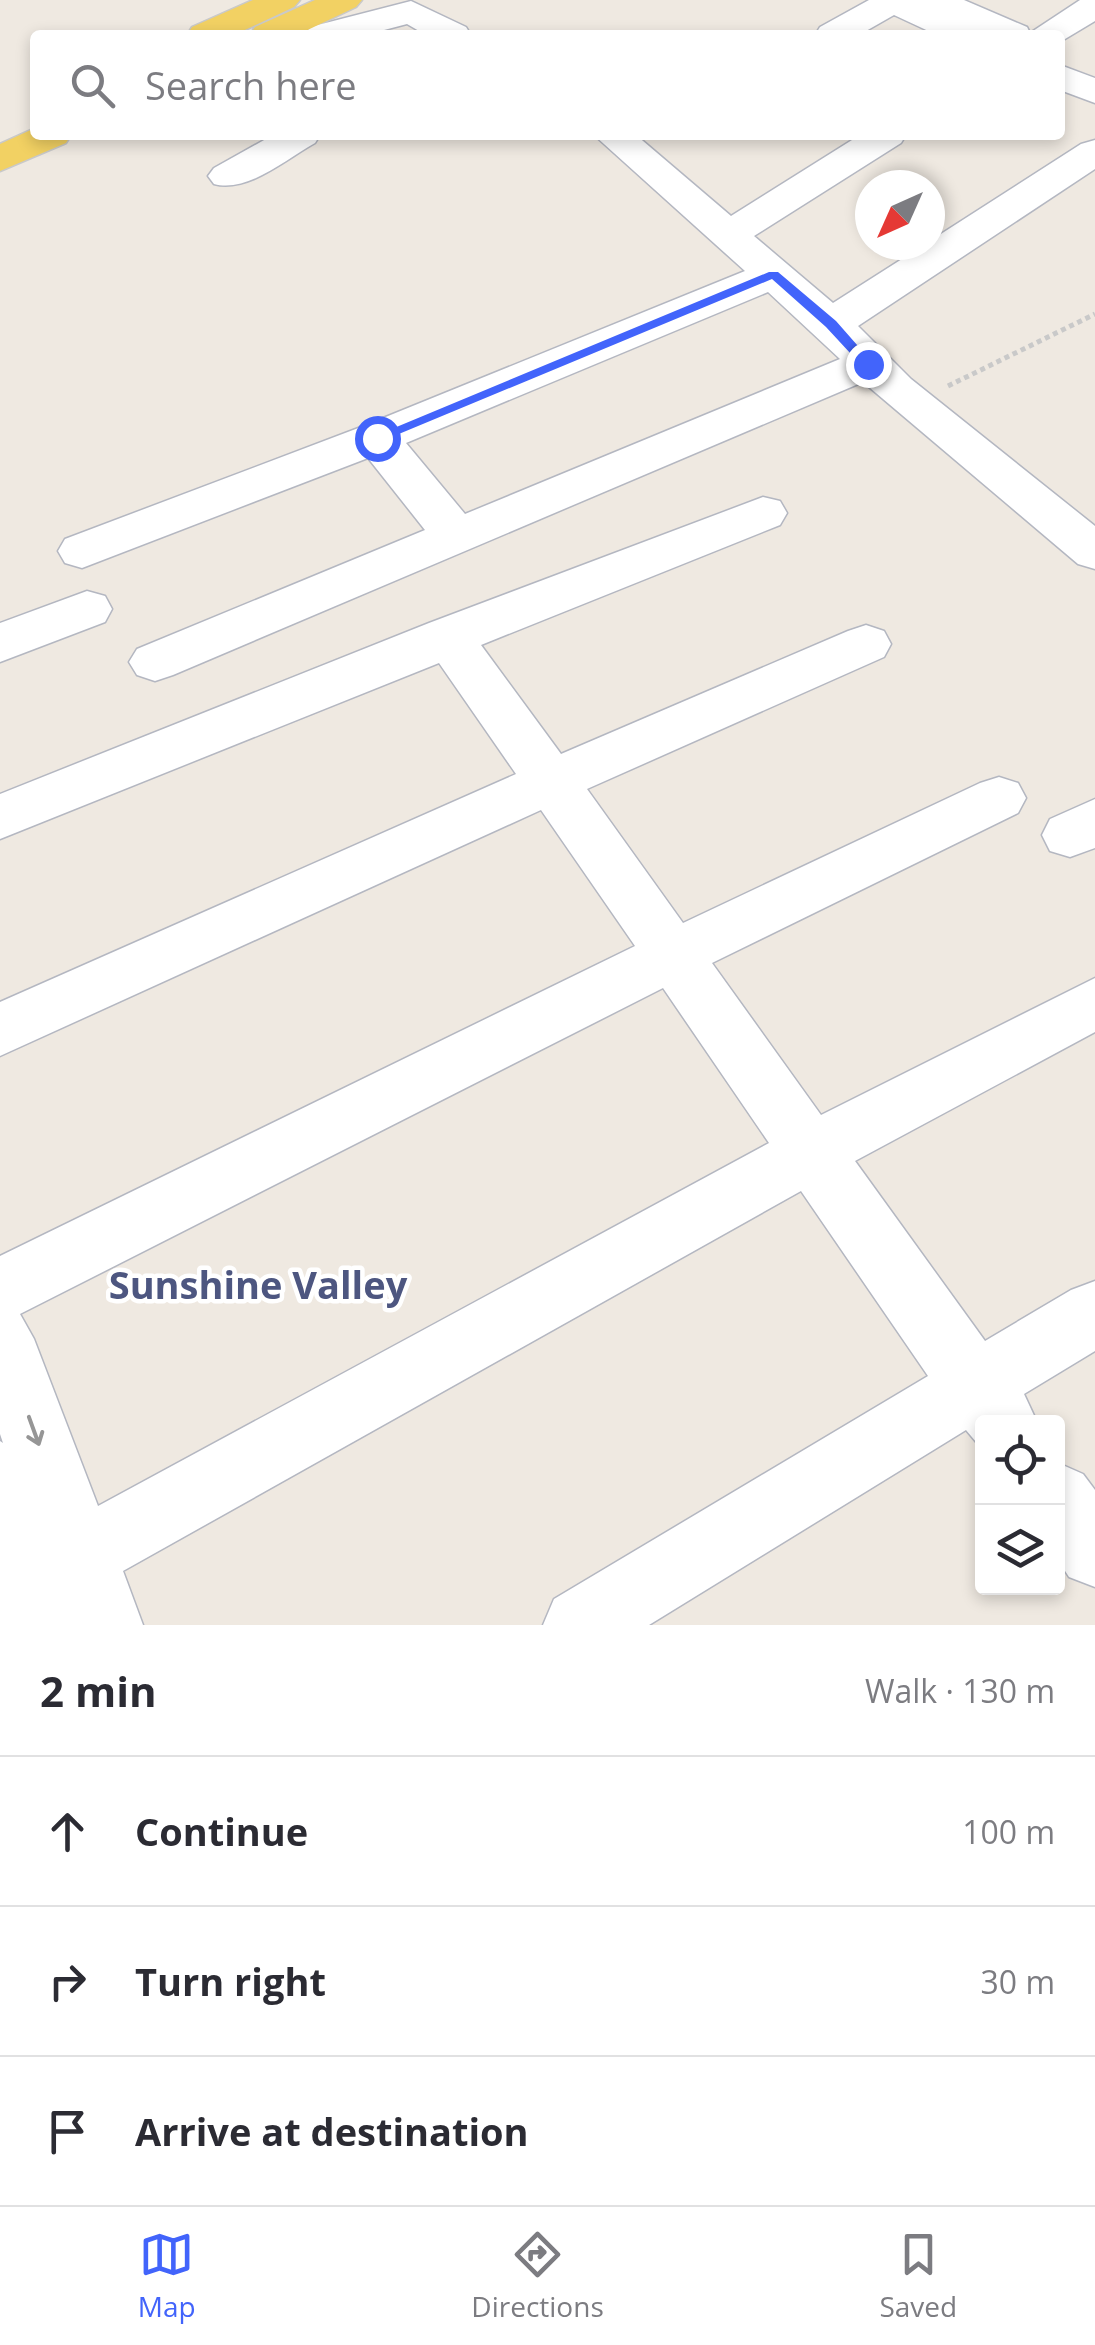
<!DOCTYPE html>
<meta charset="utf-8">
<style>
:root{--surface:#fff;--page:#f7f7f7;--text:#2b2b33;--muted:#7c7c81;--line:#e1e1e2;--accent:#4264fb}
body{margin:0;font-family:"Open Sans",sans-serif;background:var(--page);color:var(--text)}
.controls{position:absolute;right:30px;bottom:30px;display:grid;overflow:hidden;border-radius:10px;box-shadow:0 5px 15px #0003}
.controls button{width:90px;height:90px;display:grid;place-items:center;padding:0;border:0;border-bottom:2px solid var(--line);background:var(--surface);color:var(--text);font:50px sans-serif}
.compass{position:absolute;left:855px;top:170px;width:90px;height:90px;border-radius:50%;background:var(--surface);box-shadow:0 5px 15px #0003;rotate:225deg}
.stop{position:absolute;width:30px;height:30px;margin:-22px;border:8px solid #4264fb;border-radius:50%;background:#fff}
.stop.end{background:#4264fb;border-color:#fff;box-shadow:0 2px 10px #0008}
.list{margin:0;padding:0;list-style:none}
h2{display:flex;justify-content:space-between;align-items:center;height:130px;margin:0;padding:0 40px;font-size:42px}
h2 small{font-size:32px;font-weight:400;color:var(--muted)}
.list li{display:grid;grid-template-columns:65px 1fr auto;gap:30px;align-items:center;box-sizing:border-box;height:150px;padding:0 40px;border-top:2px solid var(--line)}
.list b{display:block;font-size:38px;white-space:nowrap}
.list em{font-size:32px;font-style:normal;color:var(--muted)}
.icon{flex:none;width:55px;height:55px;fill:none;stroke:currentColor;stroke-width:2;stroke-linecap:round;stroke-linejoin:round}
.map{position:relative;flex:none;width:1095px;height:1625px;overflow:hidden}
.search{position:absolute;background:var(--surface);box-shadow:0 5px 15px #0003;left:30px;right:30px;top:30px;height:110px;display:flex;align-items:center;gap:25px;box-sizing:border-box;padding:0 35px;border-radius:10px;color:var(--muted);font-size:38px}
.sheet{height:580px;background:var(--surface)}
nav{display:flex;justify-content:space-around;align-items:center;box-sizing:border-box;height:140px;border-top:2px solid var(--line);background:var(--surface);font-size:28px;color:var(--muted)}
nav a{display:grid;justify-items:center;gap:5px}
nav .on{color:var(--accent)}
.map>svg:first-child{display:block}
</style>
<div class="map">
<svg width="1095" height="1625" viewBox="0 0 1095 1625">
<rect width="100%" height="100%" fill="#efe9e1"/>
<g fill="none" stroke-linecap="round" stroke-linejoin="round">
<g stroke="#b4b7c1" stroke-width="3">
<path id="minor" d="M869,0h95l63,27 3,6 50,-33h15v21l-35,21v-7h-123l-43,-20 -35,20h-44l5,-8z
M411,1l55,26 5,8h-45l-19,-11 -42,11h-60l5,-8z
M1060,65l35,13v25l-35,-13z
M273,135h47l-5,8c-29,16 -67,50 -101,41l-6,-8 6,-8z
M594,135h42l95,81 129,-81h46l-5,8 -147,93 79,67 91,-58h6v-4l151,-97 14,-4v29l-237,157 53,53 184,147v43l-17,-5 -215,-182 -690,293 -18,6 -18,-6 -8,-13 8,-13 288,-119 -57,-72 -286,110 -17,-5 -7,-12 7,-12 296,-112 384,-156zM768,292l72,67 -375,155 -59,-71z
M763,497l17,4 7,12 -7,12 -299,120 80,109 287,-123 18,-6 18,6 7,13 -7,13 -297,132 96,134 297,-140 19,-6 19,6 8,15 -8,15 -306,150 109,152 274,-137v54l-240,129 130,180 86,-51 24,-9v70l-71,43 13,28h-55v27l-16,-19 -317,195h-106l11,-26 374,-223 -127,-185 -678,380 20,54h-143v-184l3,2 -3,-9v-178l635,-310 -94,-136 -541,246v-54l516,-228 -77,-111 -439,176v-45l429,-171zM663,988l106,155 -671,363 -64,-167 -14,-25z
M87,591l18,5 7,13 -7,13 -105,40v-39z
M1095,799v49l-25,9 -20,-6 -8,-16 8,-16z
M1058,1463l25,11 12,16v97l-26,-10 -11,-17z"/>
</g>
<g stroke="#c9c9c9" stroke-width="3">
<path id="major" d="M253,0h47l-6,7 -60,28h-47l5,-8z
M315,0h47l-6,7 -59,28h-47l5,-8z
M35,128v7h36l-5,8 -66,28v-27z"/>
</g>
<path stroke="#c9c9c9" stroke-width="5" stroke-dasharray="5 4" stroke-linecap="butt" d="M948,386l147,-72"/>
<use href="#minor" fill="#fff" fill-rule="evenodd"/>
<use href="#major" fill="#f2d163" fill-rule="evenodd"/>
</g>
<defs><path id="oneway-shaft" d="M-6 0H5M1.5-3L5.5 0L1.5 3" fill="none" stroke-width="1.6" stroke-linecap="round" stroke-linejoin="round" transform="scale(2.5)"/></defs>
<use stroke="#969696" href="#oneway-shaft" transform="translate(34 1431) rotate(70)"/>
<path fill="#4264fb" d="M769,272h9l58,49 36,41v5h-9l-37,-40 -54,-48 -390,162 -12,-3z"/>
<g text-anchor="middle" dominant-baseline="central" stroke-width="9" stroke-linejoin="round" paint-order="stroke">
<g font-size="38" font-weight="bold" fill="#4d5680" stroke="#fff">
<text x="258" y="1284">Sunshine Valley</text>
</g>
</g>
</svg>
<div class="controls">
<button><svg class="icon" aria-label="locate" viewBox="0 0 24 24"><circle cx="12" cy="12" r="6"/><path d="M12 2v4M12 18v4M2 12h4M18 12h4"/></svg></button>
<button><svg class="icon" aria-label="layers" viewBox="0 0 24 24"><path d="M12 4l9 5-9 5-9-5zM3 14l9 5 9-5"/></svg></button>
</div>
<svg class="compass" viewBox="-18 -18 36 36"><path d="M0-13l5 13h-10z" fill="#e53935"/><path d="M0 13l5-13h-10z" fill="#7c7c81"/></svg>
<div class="stop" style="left:377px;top:438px"></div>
<div class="stop end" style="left:868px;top:364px"></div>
<div class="search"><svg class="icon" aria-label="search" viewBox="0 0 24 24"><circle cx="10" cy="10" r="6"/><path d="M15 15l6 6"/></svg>Search here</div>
</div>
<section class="sheet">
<h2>2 min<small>Walk · 130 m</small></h2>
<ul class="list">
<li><svg class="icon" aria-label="ahead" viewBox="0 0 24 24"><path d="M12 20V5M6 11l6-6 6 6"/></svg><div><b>Continue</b></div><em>100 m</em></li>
<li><svg class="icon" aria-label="right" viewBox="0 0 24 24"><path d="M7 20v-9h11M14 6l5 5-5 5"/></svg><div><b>Turn right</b></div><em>30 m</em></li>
<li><svg class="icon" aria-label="arrive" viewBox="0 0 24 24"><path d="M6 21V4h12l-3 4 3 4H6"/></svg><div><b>Arrive at destination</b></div></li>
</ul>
</section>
<nav>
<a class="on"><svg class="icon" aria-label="map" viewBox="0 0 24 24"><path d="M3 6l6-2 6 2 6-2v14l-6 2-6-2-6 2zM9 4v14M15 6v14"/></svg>Map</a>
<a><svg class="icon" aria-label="directions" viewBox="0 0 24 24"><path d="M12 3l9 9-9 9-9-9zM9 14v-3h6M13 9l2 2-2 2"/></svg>Directions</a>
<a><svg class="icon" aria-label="saved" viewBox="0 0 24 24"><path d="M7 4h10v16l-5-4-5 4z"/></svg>Saved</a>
</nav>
